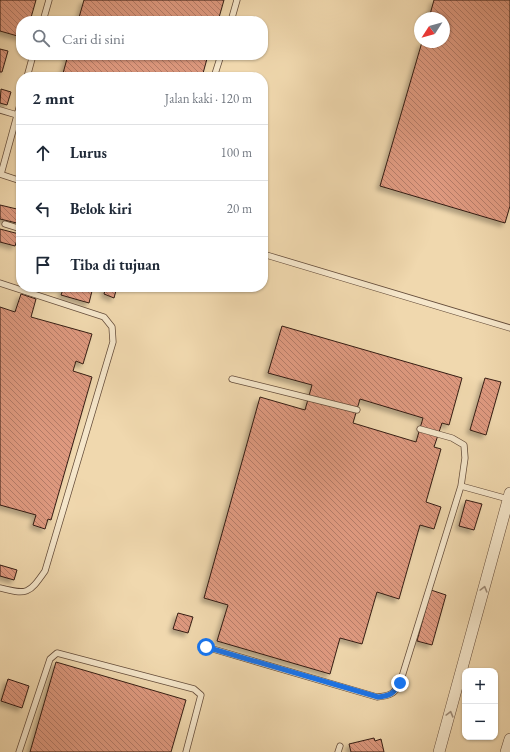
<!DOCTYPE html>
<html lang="id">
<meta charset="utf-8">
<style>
:root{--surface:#fff;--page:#f6f6f7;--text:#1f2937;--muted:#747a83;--line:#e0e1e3}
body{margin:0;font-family:"EB Garamond",serif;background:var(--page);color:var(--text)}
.controls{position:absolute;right:12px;bottom:12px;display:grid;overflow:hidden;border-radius:8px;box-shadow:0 1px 3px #0004}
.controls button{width:36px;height:36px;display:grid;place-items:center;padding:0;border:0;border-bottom:1px solid var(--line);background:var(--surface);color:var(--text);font:20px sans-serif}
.compass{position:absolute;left:414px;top:12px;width:36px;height:36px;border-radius:50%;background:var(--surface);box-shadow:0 1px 3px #0004;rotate:234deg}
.stop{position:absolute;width:12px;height:12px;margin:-9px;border:3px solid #1a73e8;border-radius:50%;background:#fff}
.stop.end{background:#1a73e8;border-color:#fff;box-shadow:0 1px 4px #0008}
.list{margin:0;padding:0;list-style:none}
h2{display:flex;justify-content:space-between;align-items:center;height:52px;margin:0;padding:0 16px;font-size:17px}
h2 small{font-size:13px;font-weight:400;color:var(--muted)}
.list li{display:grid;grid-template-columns:26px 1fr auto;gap:12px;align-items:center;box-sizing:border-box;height:56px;padding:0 16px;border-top:1px solid var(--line)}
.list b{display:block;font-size:15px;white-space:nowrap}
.list em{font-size:13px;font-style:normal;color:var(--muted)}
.icon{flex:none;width:22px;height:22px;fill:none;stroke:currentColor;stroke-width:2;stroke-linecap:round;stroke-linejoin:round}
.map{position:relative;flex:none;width:510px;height:752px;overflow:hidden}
.search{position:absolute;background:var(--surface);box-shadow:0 1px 3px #0004;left:16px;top:16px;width:252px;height:44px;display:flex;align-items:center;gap:10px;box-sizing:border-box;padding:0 14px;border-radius:16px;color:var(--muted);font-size:15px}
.panel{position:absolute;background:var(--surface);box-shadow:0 1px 3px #0004;left:16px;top:72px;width:252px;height:220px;border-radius:16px}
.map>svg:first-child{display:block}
</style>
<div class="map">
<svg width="510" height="752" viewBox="0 0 510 752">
<defs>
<pattern id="building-back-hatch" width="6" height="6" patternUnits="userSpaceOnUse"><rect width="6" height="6" fill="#de997f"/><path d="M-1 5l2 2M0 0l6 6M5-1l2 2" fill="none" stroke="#b57c67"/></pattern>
<filter id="shadow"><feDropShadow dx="-3.5" dy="3.5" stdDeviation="2" flood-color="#0004"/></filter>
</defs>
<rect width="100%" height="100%" fill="#f0d8ae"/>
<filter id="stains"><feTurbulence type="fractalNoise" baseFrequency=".005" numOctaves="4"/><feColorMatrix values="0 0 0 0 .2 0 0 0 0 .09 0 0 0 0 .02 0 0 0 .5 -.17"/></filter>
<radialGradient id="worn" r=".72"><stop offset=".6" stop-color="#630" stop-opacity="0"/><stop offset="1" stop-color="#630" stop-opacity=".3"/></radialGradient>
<path fill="url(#building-back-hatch)" stroke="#351d13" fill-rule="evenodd" filter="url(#shadow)" d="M0,0h36l-6,21h-9v16l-21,-6z
M84,0h140l-6,21h-140z
M434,0h76v206l-5,17 -125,-37 42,-144h22v-24h-15z
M0,49l8,2 -6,21h-2z
M68,55h140l-6,22h-140z
M1,89l10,3 -4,13 -7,-2z
M0,205l21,5v14l-21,-5z
M0,229l19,5 -4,12 -15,-4z
M64,287h12l16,4 -3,12 -28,-8z
M106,287h11l-3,11 -10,-4z
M21,294l15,5 -5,18 61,17 -9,30 -7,-3 -3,10 19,6 -41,143 -3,-1 -3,10 -12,-4 3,-10 -36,-10v-198l15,5z
M282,326l180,52 -13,47 -7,-2 -8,24 7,2 -15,53 15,5 -7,22 -14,-4 -21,74 -22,-7 -15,52 -22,-6 -10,36 -113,-33 11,-36 -24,-7 56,-201 45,13 7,-25 -44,-12zM360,399l63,19 -7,24 -63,-19z
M485,378l16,4 -15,53 -16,-5z
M466,500l16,4 -8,26 -15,-4z
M0,565l17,5 -3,10 -14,-4z
M431,590l15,5 -14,50 -15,-4z
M178,613l15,4 -5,16 -15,-4z
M56,662l130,38 -15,52h-141z
M8,679l21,7 -7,22 -21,-7z
M374,738l1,3 6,-2 3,13h-33l-2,-8z"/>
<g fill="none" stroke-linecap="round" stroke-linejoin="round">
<g stroke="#644c3a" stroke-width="7">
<path id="lane" d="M43,21l6,-21
M231,21l6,-21
M27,77l6,-22
M214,77l7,-22
M0,110l17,5
M0,174l21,7
M1,174l20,-73
M5,224l16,5
M263,254l247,74
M0,283l104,34 8,10 1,15 -68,229c-16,23 -18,24 -45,17
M232,379l125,31
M420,429l32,9 12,7 1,13 -4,28
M206,647l171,50c12,-1 18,-3 23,-14l61,-197 47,13
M19,752l31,-93 7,-6 137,36 7,6 -15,57
M338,752l2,-6"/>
</g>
<g stroke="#644c3a" stroke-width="12">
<path id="street" d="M439,752l71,-259
M506,752l4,-13"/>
</g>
<use href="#lane" stroke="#f5e6ca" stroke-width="5.5"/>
<use href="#street" stroke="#f5e6ca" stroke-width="11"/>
</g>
<defs><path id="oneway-chevron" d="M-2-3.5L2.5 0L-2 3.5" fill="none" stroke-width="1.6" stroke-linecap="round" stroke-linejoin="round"/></defs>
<g stroke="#9f8c78">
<use href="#oneway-chevron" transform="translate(484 589) rotate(-75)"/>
<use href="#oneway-chevron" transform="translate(450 714) rotate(-75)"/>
</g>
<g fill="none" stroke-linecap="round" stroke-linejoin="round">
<path stroke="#1a73e8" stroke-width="5" d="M206,647l172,50c11,-1 16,-3 22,-14"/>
</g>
<rect width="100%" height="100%" filter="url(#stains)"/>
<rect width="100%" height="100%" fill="url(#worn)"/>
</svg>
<div class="controls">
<button>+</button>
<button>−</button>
</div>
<svg class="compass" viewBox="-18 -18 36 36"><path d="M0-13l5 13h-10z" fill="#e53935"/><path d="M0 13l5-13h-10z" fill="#747a83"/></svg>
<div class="stop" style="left:206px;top:647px"></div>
<div class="stop end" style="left:400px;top:683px"></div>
<div class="search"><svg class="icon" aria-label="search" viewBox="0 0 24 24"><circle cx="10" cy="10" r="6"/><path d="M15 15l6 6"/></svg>Cari di sini</div>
<section class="panel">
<h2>2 mnt<small>Jalan kaki · 120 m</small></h2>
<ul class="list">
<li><svg class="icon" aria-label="ahead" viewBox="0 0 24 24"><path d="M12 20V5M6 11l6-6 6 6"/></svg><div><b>Lurus</b></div><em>100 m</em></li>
<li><svg class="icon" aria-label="left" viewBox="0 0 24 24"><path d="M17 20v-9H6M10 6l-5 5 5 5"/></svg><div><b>Belok kiri</b></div><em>20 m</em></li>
<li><svg class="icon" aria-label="arrive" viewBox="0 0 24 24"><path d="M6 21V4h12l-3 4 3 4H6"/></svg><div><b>Tiba di tujuan</b></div></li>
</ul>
</section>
</div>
